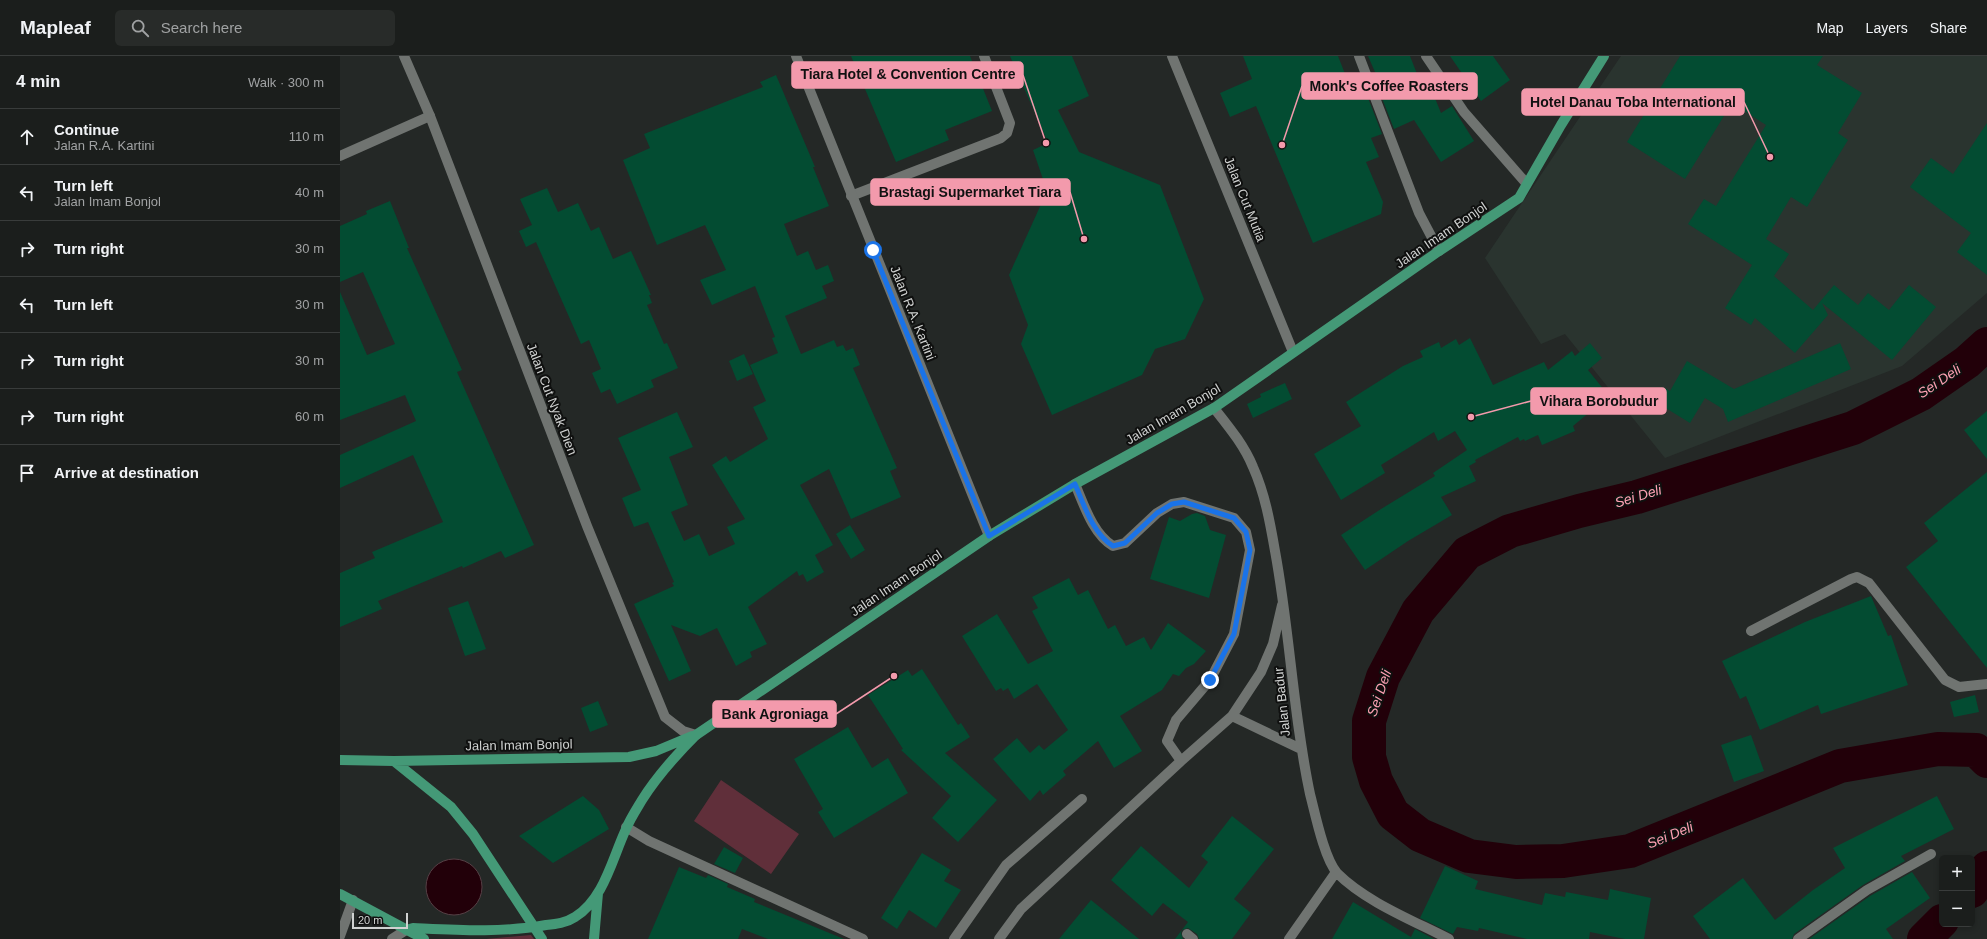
<!DOCTYPE html>
<meta charset="utf-8">
<style>
:root{--surface:#1b1e1c;--page:#282b29;--text:#f1f3f6;--muted:#a0a2a3;--line:#393c3b}
body{margin:0;font-family:Arial,sans-serif;background:var(--page);color:var(--text)}
.controls{position:absolute;right:12px;bottom:12px;display:grid;overflow:hidden;border-radius:6px;box-shadow:0 2px 6px #0003}
.controls button{width:36px;height:36px;display:grid;place-items:center;padding:0;border:0;border-bottom:1px solid var(--line);background:var(--surface);color:var(--text);font:20px sans-serif}
.scale{position:absolute;left:12px;bottom:10px;width:56px;box-sizing:border-box;padding-left:4px;border:2px solid #d0d2d1;border-top:0;font-size:11px;line-height:14px;white-space:nowrap;color:#d0d2d1;-webkit-text-stroke:3px #0f100f;paint-order:stroke}
.stop{position:absolute;width:12px;height:12px;margin:-9px;border:3px solid #1a73e8;border-radius:50%;background:#fff}
.stop.end{background:#1a73e8;border-color:#fff;box-shadow:0 1px 4px #0008}
.list{margin:0;padding:0;list-style:none}
h2{display:flex;justify-content:space-between;align-items:center;height:52px;margin:0;padding:0 16px;font-size:17px}
h2 small{font-size:13px;font-weight:400;color:var(--muted)}
.list li{display:grid;grid-template-columns:26px 1fr auto;gap:12px;align-items:center;box-sizing:border-box;height:56px;padding:0 16px;border-top:1px solid var(--line)}
.list b{display:block;font-size:15px;white-space:nowrap}
.list p{margin:0;font-size:13px;white-space:nowrap;color:var(--muted)}
.list em{font-size:13px;font-style:normal;color:var(--muted)}
.icon{flex:none;width:22px;height:22px;fill:none;stroke:currentColor;stroke-width:2;stroke-linecap:round;stroke-linejoin:round}
.map{position:relative;flex:none;width:1647px;height:883px;overflow:hidden}
header{display:flex;align-items:center;gap:24px;box-sizing:border-box;height:56px;padding:0 20px;background:var(--surface);border-bottom:1px solid var(--line)}
header strong{font-size:19px}
nav{display:flex;gap:22px;margin-inline-start:auto;font-size:14px}
.search{width:280px;height:36px;background:var(--page);display:flex;align-items:center;gap:10px;box-sizing:border-box;padding:0 14px;border-radius:6px;color:var(--muted);font-size:15px}
main{display:flex}
aside{flex:1;background:var(--surface)}
.map>svg:first-child{display:block}
</style>
<header>
<strong>Mapleaf</strong>
<div class="search"><svg class="icon" aria-label="search" viewBox="0 0 24 24"><circle cx="10" cy="10" r="6"/><path d="M15 15l6 6"/></svg>Search here</div>
<nav><a>Map</a><a>Layers</a><a>Share</a></nav>
</header>
<main>
<aside>
<h2>4 min<small>Walk · 300 m</small></h2>
<ul class="list">
<li><svg class="icon" aria-label="ahead" viewBox="0 0 24 24"><path d="M12 20V5M6 11l6-6 6 6"/></svg><div><b>Continue</b><p>Jalan R.A. Kartini</p></div><em>110 m</em></li>
<li><svg class="icon" aria-label="left" viewBox="0 0 24 24"><path d="M17 20v-9H6M10 6l-5 5 5 5"/></svg><div><b>Turn left</b><p>Jalan Imam Bonjol</p></div><em>40 m</em></li>
<li><svg class="icon" aria-label="right" viewBox="0 0 24 24"><path d="M7 20v-9h11M14 6l5 5-5 5"/></svg><div><b>Turn right</b></div><em>30 m</em></li>
<li><svg class="icon" aria-label="left" viewBox="0 0 24 24"><path d="M17 20v-9H6M10 6l-5 5 5 5"/></svg><div><b>Turn left</b></div><em>30 m</em></li>
<li><svg class="icon" aria-label="right" viewBox="0 0 24 24"><path d="M7 20v-9h11M14 6l5 5-5 5"/></svg><div><b>Turn right</b></div><em>30 m</em></li>
<li><svg class="icon" aria-label="right" viewBox="0 0 24 24"><path d="M7 20v-9h11M14 6l5 5-5 5"/></svg><div><b>Turn right</b></div><em>60 m</em></li>
<li><svg class="icon" aria-label="arrive" viewBox="0 0 24 24"><path d="M6 21V4h12l-3 4 3 4H6"/></svg><div><b>Arrive at destination</b></div></li>
</ul>
</aside>
<div class="map">
<svg width="1647" height="883" viewBox="0 0 1647 883">
<rect width="100%" height="100%" fill="#242826"/>
<path fill="#2a342f" d="M1281,0h366v237l-85,73 -237,92 -100,-124 -24,10 -56,-86z"/>
<path fill="#602f3a" d="M381,724l78,54 -28,40 -77,-53z
M191,879l3,4h-48z"/>
<path fill="#220009" stroke="#563f45" d="M86 831a28 28 0 1 1 56 0a28 28 0 1 1-56 0Z"/>
<g fill="none" stroke-linecap="round" stroke-linejoin="round">
<path stroke="#220009" stroke-width="34" d="M1647,288l-20,18 -46,32 -68,34 -216,69 -58,14 -69,20 -43,22 -49,58 -35,66 -14,44v36l7,24 17,33 27,21 49,21 47,6 47,-1 67,-10 210,-85 98,-17 38,1 11,11
M1632,835l15,-23
M1584,883l18,-18"/>
</g>
<path fill="#034c32" d="M511,0h119l22,55 -47,19 4,10 -53,22z
M670,0h62l17,40 -31,14 21,42 81,33 44,114 -19,40 -30,10 -13,26 -90,40 -31,-71 7,-19 -19,-50 38,-84 -14,-41 15,-7z
M903,0h95l13,33 12,-4 19,49 -11,4 8,19 -13,5 17,40 -2,12 -68,29 -57,-137 -26,11 -10,-24 32,-14z
M1028,0h42l11,28 7,-3 13,32 11,-7 22,35 -33,21 -27,-42 -20,9 -19,-49 3,-1z
M1110,0h43l17,24 -29,21z
M1340,0h143l-6,9 45,28 -24,40 10,7 -41,67 -16,-10 -25,42 23,15 -15,22 39,34 21,-25 24,20 10,-12 21,17 20,-25 27,22 -44,53 -70,-57 6,12 -33,38 -40,-35 -4,7 -26,-17 27,-43 -64,-41 16,-25 12,7 50,-81 -34,-22 -47,76 -58,-37z
M436,19l39,92h-2l16,39 -45,18 13,32 11,-5 8,19 12,-5 6,16 -12,5 5,12 -42,18 16,38 33,-14 3,7 6,-2 3,6 7,-3 7,17 -7,3 44,100 -7,3 11,26 -50,22 -22,-50 -29,16 33,60 -18,10 9,17 -17,10 -4,-8 -4,2 -2,-5 -49,36 19,37 -17,8 2,5 -16,9 -19,-38 -17,8 -29,-11 20,46 -22,10 -35,-77 40,-18 -2,-3 2,-1 -26,-60 -14,5 -12,-29 19,-8 -23,-52 59,-26 16,35 -24,10 19,48 -17,7 13,29 15,-7 10,22 26,-12 -8,-17 18,-8 -33,-54 14,-9 4,6 38,-23 -15,-32 13,-6 -16,-36 28,-12 -6,-15 3,-1 -20,-51 -43,19 -12,-25 26,-10 -21,-45 -48,20 -34,-85 27,-12 -6,-14 119,-47 -3,-5z
M1647,67v152l-30,-23 14,-19 -61,-46 21,-29 22,16z
M207,132l11,24 20,-9 13,28 8,-4 14,32 18,-8 20,44h-2l3,8 -5,2 17,39 3,-1 11,25 -27,12 3,7 -37,17 -7,-15 -9,4 -9,-20 9,-4 -12,-29 -8,4 -45,-102 -10,5 -7,-16 13,-6 -12,-26z
M50,145l19,47h-2l55,122 -5,2 77,173 -29,13 -4,-7 -38,17 -1,-2 -84,35 4,8 -42,18v-54l35,-15 -3,-6 71,-30 -30,-67 -73,33v-33l76,-34 -11,-26 -65,25v-128l27,63 28,-11 -32,-72 -23,10v-56l27,-12 -1,-3z
M1130,282l23,47 51,-23 4,8 24,-19 3,5 15,-13 12,15 -14,12 21,26 -36,30 2,5 -33,14 -4,-10 -13,6 -1,-2 -4,2 -2,-4 -43,23 1,2 -7,4 7,15 -35,16 11,18 -44,26 -43,29 -24,-35 40,-26 54,-33 -2,-3 34,-23 -12,-19 -17,10 -4,-9 -53,33 4,8 -44,27 -27,-46 47,-28 -15,-24 57,-36 20,-9 -3,-6 19,-9 2,6 15,-9 3,6z
M1500,287l11,26 -123,53 -5,-13 -18,-11 -15,25 -34,-21 9,-14 5,3 17,-30 47,28z
M404,298l9,20 -16,7 -8,-20z
M945,327l7,16 -39,19 -6,-14 14,-7 -1,-3z
M1647,355v48l-23,-29z
M1647,416v196l-81,-101 32,-26 -14,-18z
M857,457l8,3 5,14 16,5 -17,63 -59,-19 19,-62 11,4 12,-7z
M510,469l15,25 -14,9 -15,-25z
M729,522l9,17 10,-5 20,39 7,-4 11,21 18,-9 7,13 17,-27 38,28 -12,13 -8,4 -7,8 -6,-2 -11,16 -42,26 22,35 -28,17 -16,-27 -35,30 3,4 -23,20 -3,-5 -10,11 -37,-42 24,-21 13,15 9,-8 5,5 24,-20 -31,-46 -23,15 -6,-11 -5,3 -2,-3 -5,3 -34,-55 35,-22 31,50 25,-13 -21,-40 6,-3 -6,-11z
M1531,540l17,40 3,-1 17,50 -87,29 -3,-9 -58,25 -14,-34 -6,3 -18,-38 83,-39z
M128,545l18,48 -21,7 -17,-48z
M582,613l36,56 3,-2 9,14 -25,16 52,47 -39,42 -26,-24 19,-22 -50,-46 2,-1 -35,-54 40,-25 4,6z
M1635,639l4,17 -25,5 -4,-15z
M258,645l10,24 -18,7 -9,-24z
M508,671l24,41 16,-10 20,35 -74,45 -16,-26 5,-3 -29,-50z
M1411,679l13,36 -30,11 -13,-37z
M243,740l16,14 10,19 -56,34 -34,-27z
M1597,740l17,33 -53,27 4,5 -42,24 -69,49 -2,5h-82l-17,-23 50,-38 32,42 38,-30 32,-22 -12,-20z
M892,760l42,33 -40,50 17,14 -19,26h-33l-2,-5 -9,-6 -6,2 -1,3 2,6h-8l13,-17 -25,-19 -11,13 -41,-36 30,-34 48,42 19,-26 -7,-6z
M384,791l19,11 -8,15 -21,-9z
M582,797l29,17 -7,11 17,9 -25,38 -27,-18 -12,19 -16,-11z
M1105,810l33,15 -3,8 67,16 3,-12 20,4 1,-5 42,8 2,-11 41,9 -7,41h-19l-35,-7 -1,7h-62l-48,-11 -1,3 -21,-4 -4,7 -33,-16z
M339,811l27,11 2,-3 20,9 -1,3 28,12 -1,3 90,37h-76l-26,-10 -4,10h-90z
M1572,816l18,26 -44,31 7,10h-84l61,-43z
M751,844l48,39h-80z
M1013,846l58,35 4,-8 19,10h-102z"/>
<g fill="none" stroke-linecap="round" stroke-linejoin="round">
<path stroke="#707471" stroke-width="10" d="M832,0l121,296
M1019,0l60,157 20,38
M1086,0l38,56 62,71
M0,100l90,-40
M511,140l150,-58 6,-5 3,-10 -26,-67
M874,352c15,19 30,37 39,59 12,27 17,55 22,84 15,81 18,163 35,243 5,19 14,64 27,79 29,29 75,47 112,66
M735,428c9,21 18,50 38,62l12,-3 32,-30 15,-9 12,-2 50,16 12,14 4,18 -16,84 -24,46 -34,40 -9,21 14,20
M1411,575l100,-52 6,-2 12,6 76,97 14,7 28,-3
M892,660l69,33
M286,771l23,14 214,98
M847,878l6,5
M614,883l52,-74 76,-66
M659,883l22,-30 160,-148 51,-45 29,-44 12,-28 9,-39
M949,883l47,-67
M1458,883l69,-49 64,-36"/>
<path stroke="#707471" stroke-width="10" d="M64,0l26,60 157,410 78,191 18,14 13,4
M456,0l193,480
M0,880l13,-36
M52,883l14,-9"/>
<path stroke="#497" stroke-width="10" d="M0,704l54,1 235,-4 27,-6 36,-15
M54,705l57,46 22,27 69,105
M0,838l84,45
M66,874l7,-2c44,2 89,5 133,-3 10,-1 20,-2 29,-8 29,-18 37,-58 51,-88 4,-10 10,-19 16,-29 15,-24 34,-45 54,-65l293,-199 86,-52 139,-76 225,-157 80,-53 42,-73 43,-69
M254,883l4,-46"/>
</g>
<g fill="none" stroke-linecap="round" stroke-linejoin="round">
<path stroke="#1a73e8" stroke-width="5" d="M533,194l116,286 86,-52c9,21 18,50 38,62l12,-3 32,-30 15,-9 12,-2 50,16 12,14 4,18 -16,84 -24,46"/>
</g>
<g text-anchor="middle" dominant-baseline="central" stroke-width="4" stroke-linejoin="round" paint-order="stroke">
<g font-size="13" fill="#d0d2d1" stroke="#0f100f">
<text transform="translate(905 143) rotate(68)">Jalan Cut Mutia</text>
<text transform="translate(1101 179) rotate(-34)">Jalan Imam Bonjol</text>
<text transform="translate(573 257) rotate(68)">Jalan R.A. Kartini</text>
<text transform="translate(212 343) rotate(69)">Jalan Cut Nyak Dien</text>
<text transform="translate(833 358) rotate(-30)">Jalan Imam Bonjol</text>
<text transform="translate(556 527) rotate(-34)">Jalan Imam Bonjol</text>
<text transform="translate(942 646) rotate(-96)">Jalan Badur</text>
<text transform="translate(179 689) rotate(-1)">Jalan Imam Bonjol</text>
</g>
<g font-size="14" font-style="italic" fill="#fba0b2" stroke="#0f100f">
<text transform="translate(1599 325) rotate(-34)">Sei Deli</text>
<text transform="translate(1298 440) rotate(-17)">Sei Deli</text>
<text transform="translate(1039 637) rotate(-71)">Sei Deli</text>
<text transform="translate(1330 779) rotate(-22)">Sei Deli</text>
</g>
</g>
<path fill="none" stroke="#f39aac" stroke-width="1.5" d="M706 87L683 19M942 89L962 30M1430 101L1404 46M744 183L730 136M1131 361L1191 345M554 620L496 658"/>
<g fill="#f39aac" stroke="#0f100f" stroke-width="1.5">
<circle cx="706" cy="87" r="4"/>
<circle cx="942" cy="89" r="4"/>
<circle cx="1430" cy="101" r="4"/>
<circle cx="744" cy="183" r="4"/>
<circle cx="1131" cy="361" r="4"/>
<circle cx="554" cy="620" r="4"/>
</g>
<g fill="#f39aac" stroke="#f39aac" stroke-width="1.5">
<rect x="452" y="6" width="231" height="26" rx="4"/>
<rect x="962" y="17" width="175" height="26" rx="4"/>
<rect x="1182" y="33" width="222" height="26" rx="4"/>
<rect x="531" y="123" width="199" height="26" rx="4"/>
<rect x="1191" y="332" width="135" height="26" rx="4"/>
<rect x="373" y="645" width="123" height="26" rx="4"/>
</g>
<g font-size="14" text-anchor="middle" font-weight="bold" fill="#111">
<text x="568" y="23">Tiara Hotel &amp; Convention Centre</text>
<text x="1049" y="35">Monk's Coffee Roasters</text>
<text x="1293" y="51">Hotel Danau Toba International</text>
<text x="630" y="141">Brastagi Supermarket Tiara</text>
<text x="1259" y="350">Vihara Borobudur</text>
<text x="435" y="663">Bank Agroniaga</text>
</g>
</svg>
<div class="controls">
<button>+</button>
<button>−</button>
</div>
<div class="scale">20 m</div>
<div class="stop" style="left:533px;top:194px"></div>
<div class="stop end" style="left:870px;top:624px"></div>
</div>
</main>
